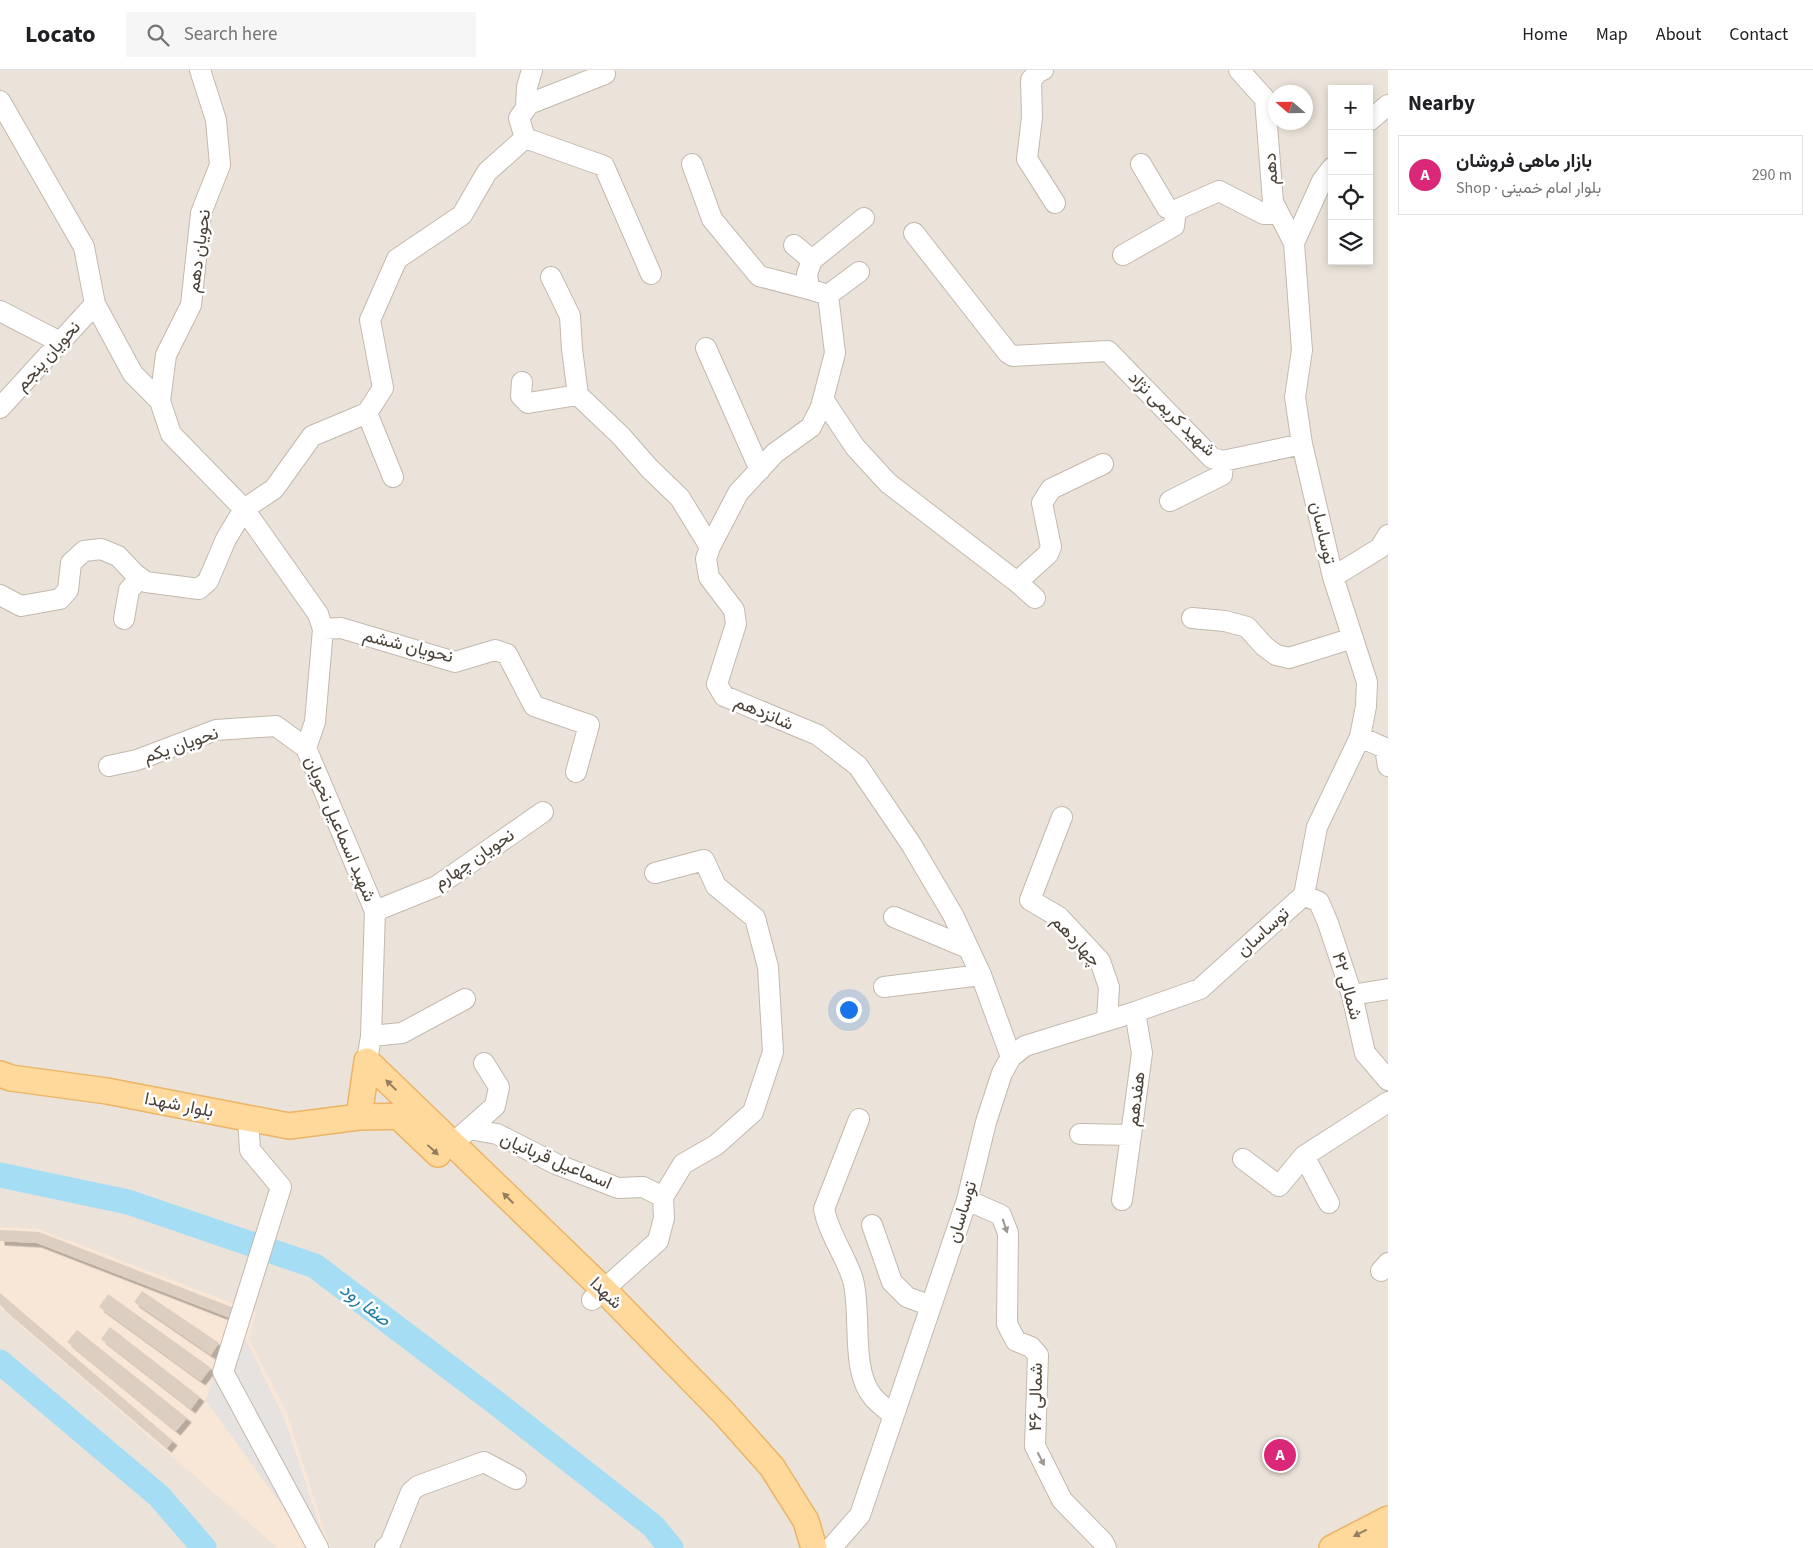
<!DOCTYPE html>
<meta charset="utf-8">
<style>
:root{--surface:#fff;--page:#f6f6f6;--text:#202124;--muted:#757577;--line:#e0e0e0;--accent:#db2777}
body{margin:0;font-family:"Source Sans 3",Vazirmatn,sans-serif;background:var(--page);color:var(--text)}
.controls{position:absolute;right:15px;top:15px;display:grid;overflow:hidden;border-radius:0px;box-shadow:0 2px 8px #0003}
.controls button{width:45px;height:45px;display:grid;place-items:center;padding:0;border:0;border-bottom:1px solid var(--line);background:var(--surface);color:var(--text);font:25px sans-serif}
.compass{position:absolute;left:1268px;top:15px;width:45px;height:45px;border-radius:50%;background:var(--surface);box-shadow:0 2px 8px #0003;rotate:290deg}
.you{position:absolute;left:848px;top:939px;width:18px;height:18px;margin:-12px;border:4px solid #fff;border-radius:50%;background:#1a73e8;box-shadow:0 0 0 8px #1a73e833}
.badge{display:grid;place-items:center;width:32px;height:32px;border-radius:50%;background:var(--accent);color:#fff;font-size:16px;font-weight:700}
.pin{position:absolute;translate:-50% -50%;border:2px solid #fff;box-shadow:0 1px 5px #0006}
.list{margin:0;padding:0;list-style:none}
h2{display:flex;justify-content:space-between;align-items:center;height:65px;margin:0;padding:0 20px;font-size:21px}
h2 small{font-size:16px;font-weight:400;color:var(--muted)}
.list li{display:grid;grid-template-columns:32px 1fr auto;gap:15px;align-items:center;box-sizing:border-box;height:80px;margin:0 10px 10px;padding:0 10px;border:1px solid var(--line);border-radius:0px}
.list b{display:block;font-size:19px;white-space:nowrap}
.list p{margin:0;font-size:16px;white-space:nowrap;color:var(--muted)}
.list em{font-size:16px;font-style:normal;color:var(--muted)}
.icon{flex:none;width:28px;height:28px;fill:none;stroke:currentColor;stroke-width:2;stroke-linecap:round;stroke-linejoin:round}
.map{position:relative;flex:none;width:1388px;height:1478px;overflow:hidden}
header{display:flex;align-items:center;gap:30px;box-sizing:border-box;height:70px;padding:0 25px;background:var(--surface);border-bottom:1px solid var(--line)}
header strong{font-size:24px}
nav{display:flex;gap:28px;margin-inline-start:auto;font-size:18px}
.search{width:350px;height:45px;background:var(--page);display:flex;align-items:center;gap:12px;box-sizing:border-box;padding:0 18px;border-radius:0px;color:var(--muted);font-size:19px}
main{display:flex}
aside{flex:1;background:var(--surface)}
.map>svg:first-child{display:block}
</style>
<header>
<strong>Locato</strong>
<div class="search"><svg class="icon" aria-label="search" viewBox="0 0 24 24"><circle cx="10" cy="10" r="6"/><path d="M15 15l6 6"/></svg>Search here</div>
<nav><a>Home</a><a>Map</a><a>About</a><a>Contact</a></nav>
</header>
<main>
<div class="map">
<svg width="1388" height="1478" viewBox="0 0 1388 1478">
<defs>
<filter id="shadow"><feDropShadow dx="4.5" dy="4.5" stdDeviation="0" flood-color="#0004"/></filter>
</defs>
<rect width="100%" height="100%" fill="#f6f2eb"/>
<path fill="#ebe3d9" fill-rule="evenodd" d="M0,0h1388v1478h-1388zM1332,19h37v172h-37zM1276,22h30v30h-30z"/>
<path fill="#f8e6d6" d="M0,1157l39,2 217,83 -7,27 38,74 43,135h-52l-278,-240z"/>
<path fill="#e5e2df" d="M229,1255l18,17 37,76 42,127 -13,3 -107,-147z"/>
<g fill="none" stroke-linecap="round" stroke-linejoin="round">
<path stroke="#a5ddf5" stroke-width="25" d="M0,1105l128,27 187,64 180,136 158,124 18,22
M0,1292l159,134 45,52"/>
</g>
<path fill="#dccfc2" filter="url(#shadow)" d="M0,1160l39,2 195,76 -4,10 -193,-75 -37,-2z
M142,1221l77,52 -8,12 -77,-53z
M0,1223l173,148 -6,7 -167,-143z
M108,1224l103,74 -10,13 -102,-74z
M110,1257l90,70 -9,12 -90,-70z
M77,1260l110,88 -11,13 -109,-89z"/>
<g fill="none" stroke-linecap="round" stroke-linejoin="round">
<g stroke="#c3b8ad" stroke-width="22">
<path id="minor" d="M1043,0l-4,1 -8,9 1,37 -5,42 28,44
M1239,0l26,29 8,103 21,41
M0,31l84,146 11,57 38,70 27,27 11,33 73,75 74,105 5,15 -8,93 -9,26 69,163 -4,125 -4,25
M526,38l1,-21 5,-17
M1369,51l19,-16
M525,68l-6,-20 10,-14 76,-30 -2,-4
M692,94l20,55 47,57 50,13
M1141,94l26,44 9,2 43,-19 45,23h15
M864,148l-52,42 -5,14 2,15 19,6 7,58 -14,54 -10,20 -36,26 -37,40 -28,54 -4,12 3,18 25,33 2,14 -19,60 7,12 94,39 40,31 53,78 42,71 28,60 30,82
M914,163l94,120 5,3 95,-5 104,107 11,3 79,-17
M794,175l18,15
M1123,185l51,-29 2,-16
M551,207l19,39 2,33 6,46 43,41 28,32 31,30 30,49
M828,225l31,-23
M0,241l60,31
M706,278l54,122
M522,312l-1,14 7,7 50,-8
M823,329l32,48 33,36 129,99 18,16
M160,331l6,-46 25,-50 10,-92 19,-48 -4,-45 -16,-50
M0,338l95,-104
M367,343l26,64
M1170,431l52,-26 1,-14
M1333,507l47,-29 8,-13
M1017,512l31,-28 3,-7 -9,-44 9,-14 52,-25
M0,525l21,11 39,-7 8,-9 3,-27 13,-12 17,-2 17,7 17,18 11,8 53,7 9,-8 18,-42 18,-30 30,-20 38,-53 55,-23 16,-25 -13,-68 27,-61 65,-44 25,-43 38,-34 79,28 47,108
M1192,548l33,3 22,6 17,19 12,9 13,3 64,-20
M124,549l5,-29 11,-12
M323,559l18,-1 114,34 40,-12 12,4 27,52 55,19 -13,47
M1360,667l25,11 3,18
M109,696l28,-6 79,-30 60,-4 30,22
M1062,747l-32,83 29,17 41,44 9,26 -2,33
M1304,825l15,7 9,21 24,72 13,58 23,27
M375,841l62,-25 106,-74
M894,847l74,31
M884,917l97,-12
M1352,925l36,-6
M371,966l31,-3 63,-34
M248,1048l2,32 31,37 -58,185 95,176
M859,1049l-35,90c5,26 22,47 29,71 9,34 -3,90 20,117 5,6 13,12 20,18
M469,1059l26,-23 4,-19 -15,-24
M1080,1064l51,1 11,-82 -7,-41
M452,1074l17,-15 28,5 59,30 62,24 25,-1 20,10
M1304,1086l25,47
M1243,1089l36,27 25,-30 84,-54
M967,1130l34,15 7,18 -1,91 9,17 15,6 7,8 -3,91 27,54 41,42 3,6
M1122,1130l9,-65
M872,1155l20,57 15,15 24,9
M1381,1201l7,-8
M592,1230l66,-59 6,-23 -1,-21 20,-33 33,-19 37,-33 20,-60 -5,-85 -13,-49 -39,-32 -12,-26 -49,13
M385,1478l5,-4 21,-52 7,-6 66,-24 32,17
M831,1478l29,-33 107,-315 19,-78 16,-49 9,-16 14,-11 110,-34 65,-23 104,-94 13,-68 43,-90 6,-31 1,-24 -34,-105 -31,-133 -7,-47 7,-47 -8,-107 28,-62 10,-13"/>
</g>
<g stroke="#ecb464" stroke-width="28">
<path id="major" d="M367,991l236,228 120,123 49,55 34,54 8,27
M0,1004l11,4 96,13 182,35 70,-9 55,-1
M398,1046l40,38
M359,1047l8,-56
M1332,1478l56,-29
M1373,1478l15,-8"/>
</g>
<use href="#minor" stroke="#fff" stroke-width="20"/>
<use href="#major" stroke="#ffd89b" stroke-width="25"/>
</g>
<defs><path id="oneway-solid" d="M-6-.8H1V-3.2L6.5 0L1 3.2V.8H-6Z" transform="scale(1.25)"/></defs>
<g fill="#937e60">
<use href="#oneway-solid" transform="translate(391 1015) rotate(-136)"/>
<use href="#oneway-solid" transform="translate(433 1080) rotate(43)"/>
<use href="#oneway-solid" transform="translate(508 1128) rotate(-136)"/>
<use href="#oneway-solid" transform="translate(1360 1463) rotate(153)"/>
</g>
<g fill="#9c9792">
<use href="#oneway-solid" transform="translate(1005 1156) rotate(71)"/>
<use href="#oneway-solid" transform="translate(1041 1389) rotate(63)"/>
</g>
<g text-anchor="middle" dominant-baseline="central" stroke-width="5" stroke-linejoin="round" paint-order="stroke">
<g font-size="18" fill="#4b4238" stroke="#fff">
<text transform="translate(1271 99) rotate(-94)">دهم</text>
<text transform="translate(199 181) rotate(-82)">نحویان دهم</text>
<text transform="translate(48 286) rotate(-48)">نحویان پنجم</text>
<text transform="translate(1172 344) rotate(44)">شهید کریمی نژاد</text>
<text transform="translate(1323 463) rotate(77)">توساسان</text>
<text transform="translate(408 576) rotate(14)">نحویان ششم</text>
<text transform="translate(764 643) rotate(23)">شانزدهم</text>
<text transform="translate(181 675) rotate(-19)">نحویان یکم</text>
<text transform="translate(340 759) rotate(67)">شهید اسماعیل نحویان</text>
<text transform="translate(474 789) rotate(-34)">نحویان چهارم</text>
<text transform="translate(1263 862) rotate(-42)">توساسان</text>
<text transform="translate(1076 871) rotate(47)">چهاردهم</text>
<text transform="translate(1347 916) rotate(74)">شمالی ۴۲</text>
<text transform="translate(1136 1029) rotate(-83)">هفدهم</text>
<text transform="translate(179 1035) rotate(11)">بلوار شهدا</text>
<text transform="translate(556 1091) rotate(23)">اسماعیل قربانیان</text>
<text transform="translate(962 1142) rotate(-73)">توساسان</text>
<text transform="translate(606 1223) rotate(44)">شهدا</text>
<text transform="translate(1036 1327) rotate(-89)">شمالی ۴۶</text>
</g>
<g font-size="19" font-style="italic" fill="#257ea6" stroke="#fff">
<text transform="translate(365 1235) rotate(38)">صفا رود</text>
</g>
</g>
</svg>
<div class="controls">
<button>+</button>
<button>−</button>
<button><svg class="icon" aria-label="locate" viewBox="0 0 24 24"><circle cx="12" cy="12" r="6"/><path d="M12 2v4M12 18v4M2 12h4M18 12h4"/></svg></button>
<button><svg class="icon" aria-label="layers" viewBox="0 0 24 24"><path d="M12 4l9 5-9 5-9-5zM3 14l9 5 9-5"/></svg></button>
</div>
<svg class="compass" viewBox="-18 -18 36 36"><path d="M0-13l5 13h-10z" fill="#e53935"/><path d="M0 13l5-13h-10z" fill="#757577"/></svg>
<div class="you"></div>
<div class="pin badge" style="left:1280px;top:1385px">A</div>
</div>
<aside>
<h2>Nearby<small></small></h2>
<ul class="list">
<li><span class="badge">A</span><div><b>بازار ماهی فروشان</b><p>Shop · بلوار امام خمینی</p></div><em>290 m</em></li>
</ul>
</aside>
</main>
